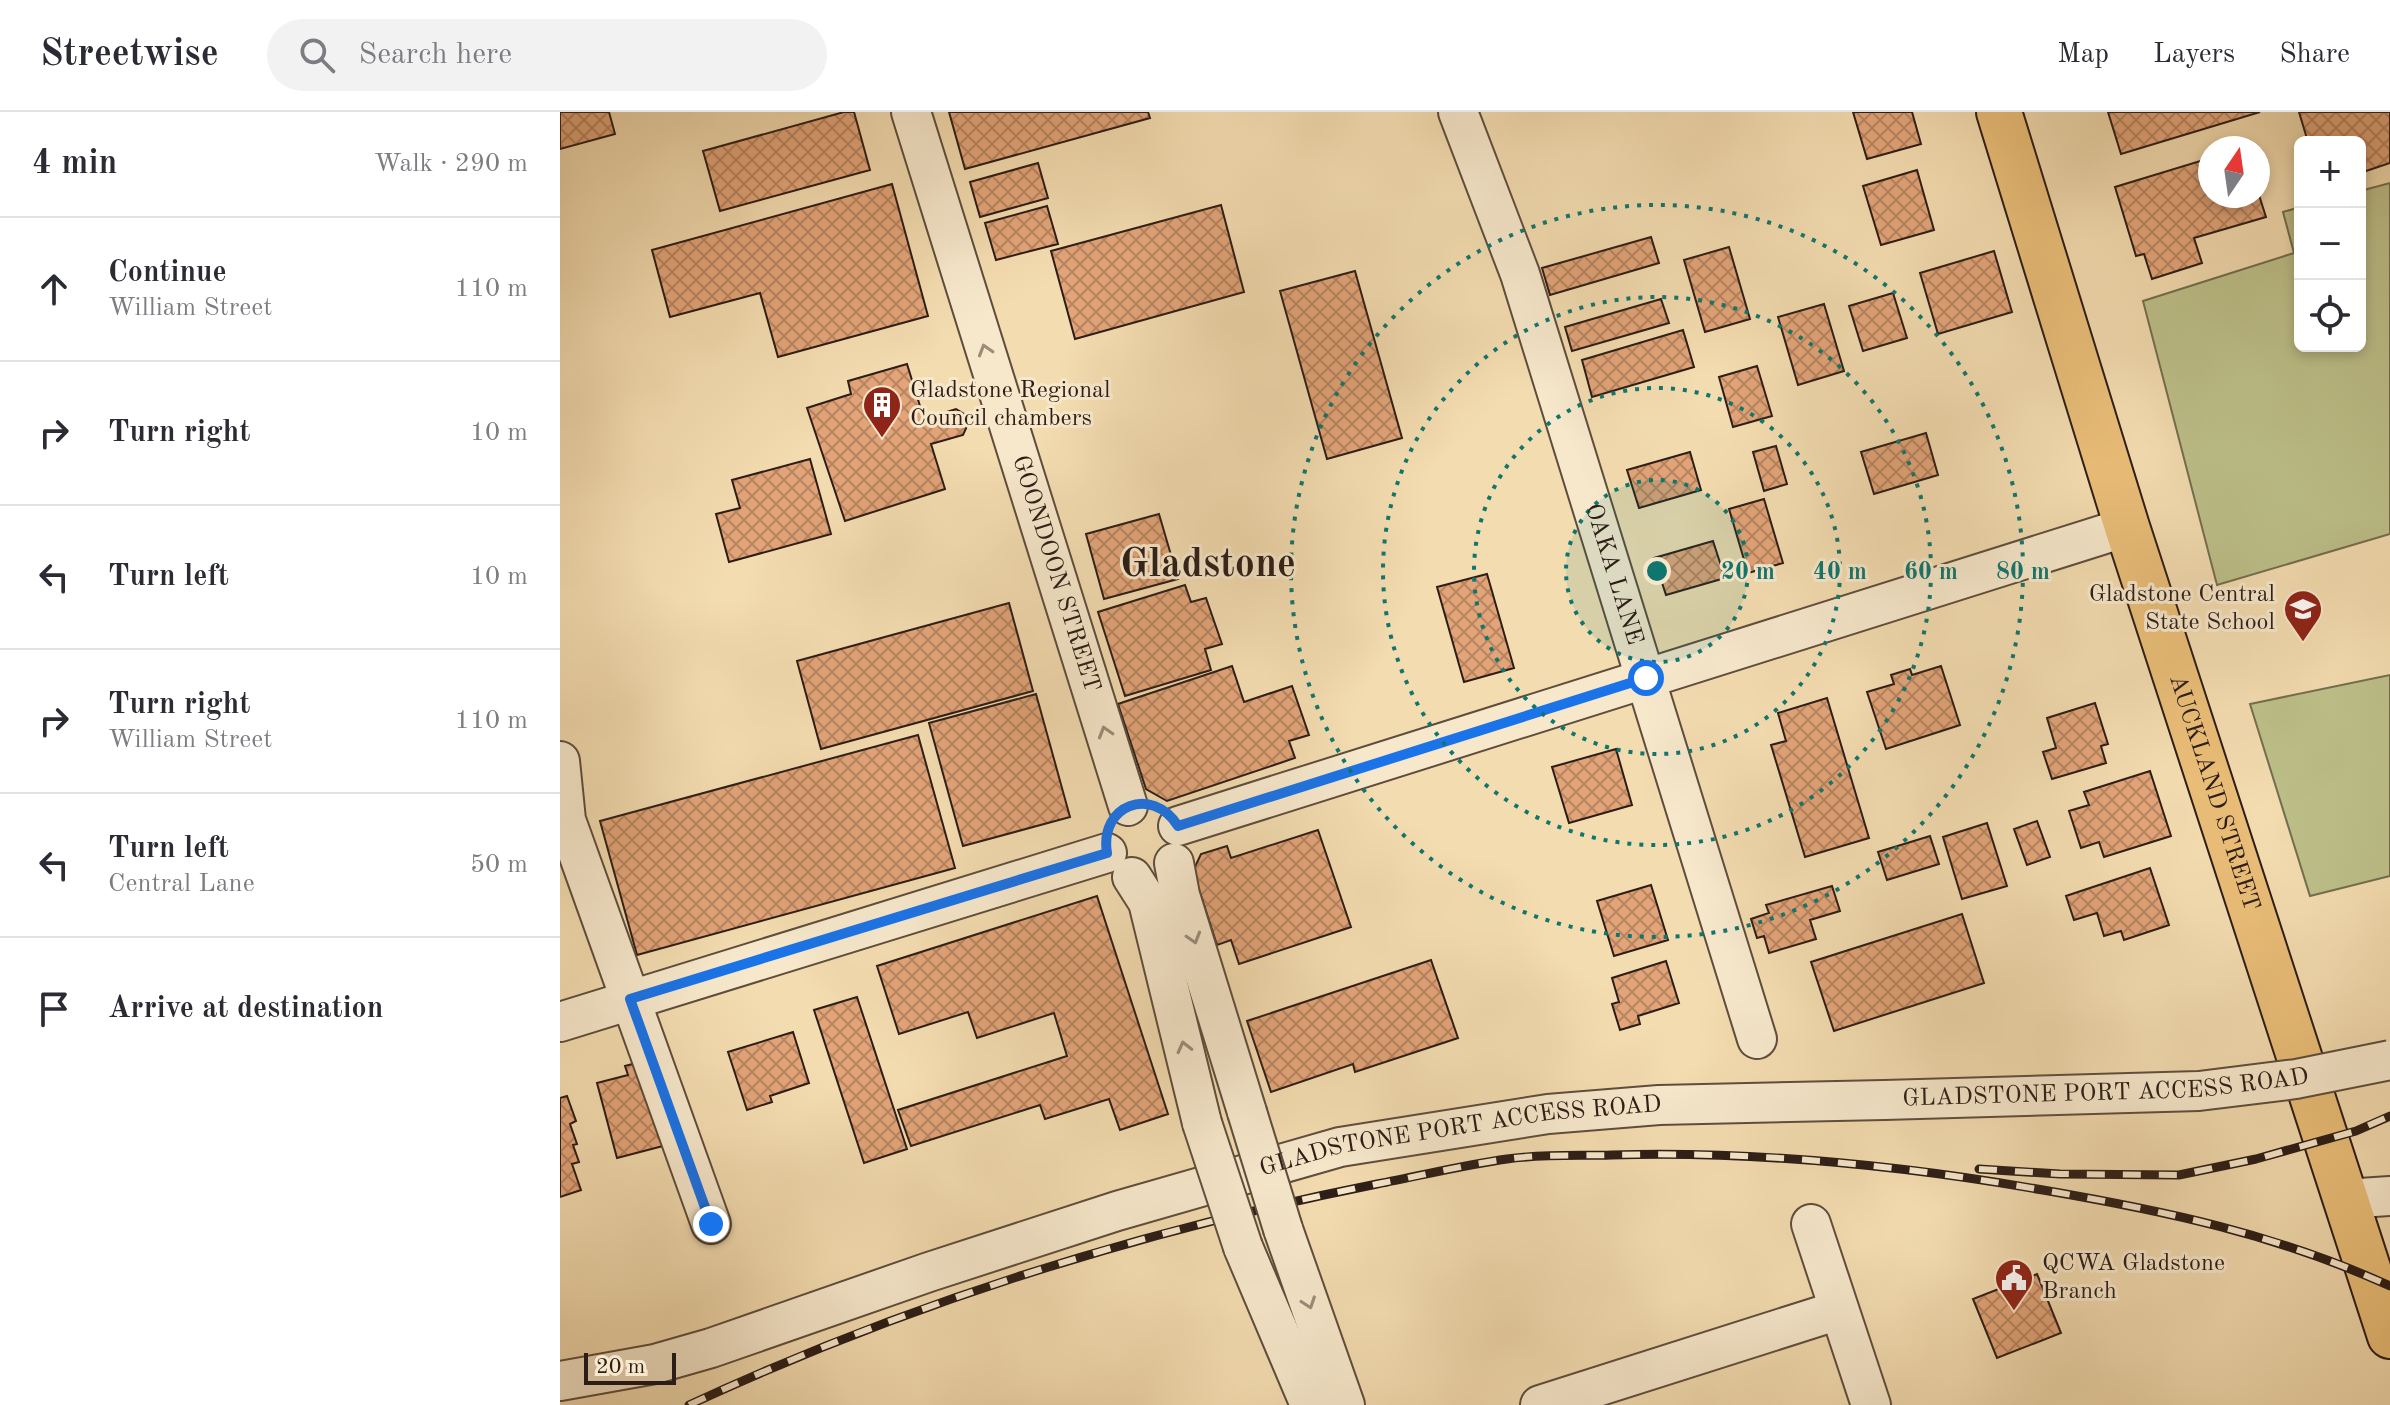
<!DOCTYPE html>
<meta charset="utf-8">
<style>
:root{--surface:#fff;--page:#f2f2f3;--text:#2b2b33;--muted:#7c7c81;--line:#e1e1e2}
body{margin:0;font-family:"Old Standard TT",serif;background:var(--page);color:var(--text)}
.controls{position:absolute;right:24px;top:24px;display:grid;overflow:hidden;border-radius:12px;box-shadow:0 4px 12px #0003}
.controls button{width:72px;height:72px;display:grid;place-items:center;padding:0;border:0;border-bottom:2px solid var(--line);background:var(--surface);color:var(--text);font:40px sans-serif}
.compass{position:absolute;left:1638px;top:24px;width:72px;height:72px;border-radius:50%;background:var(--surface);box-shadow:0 4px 12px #0003;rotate:13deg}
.scale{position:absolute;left:24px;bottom:20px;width:92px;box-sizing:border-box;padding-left:8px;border:4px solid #2c1d17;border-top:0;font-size:22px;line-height:28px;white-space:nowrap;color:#2c1d17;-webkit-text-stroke:6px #f7e8cc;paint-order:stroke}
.stop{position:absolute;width:24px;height:24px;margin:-18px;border:6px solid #1a73e8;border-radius:50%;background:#fff}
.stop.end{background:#1a73e8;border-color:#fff;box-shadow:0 2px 8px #0008}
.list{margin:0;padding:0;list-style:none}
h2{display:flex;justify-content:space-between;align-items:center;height:104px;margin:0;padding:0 32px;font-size:34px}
h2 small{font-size:26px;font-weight:400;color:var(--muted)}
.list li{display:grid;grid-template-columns:52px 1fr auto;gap:24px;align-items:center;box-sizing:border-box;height:144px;padding:0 32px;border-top:2px solid var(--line)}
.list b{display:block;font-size:30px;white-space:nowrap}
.list p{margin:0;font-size:26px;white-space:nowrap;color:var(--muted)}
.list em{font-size:26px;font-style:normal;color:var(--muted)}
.icon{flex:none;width:44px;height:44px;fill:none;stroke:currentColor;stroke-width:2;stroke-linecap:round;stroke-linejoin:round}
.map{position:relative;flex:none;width:1830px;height:1293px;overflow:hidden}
header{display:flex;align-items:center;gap:48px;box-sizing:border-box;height:112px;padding:0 40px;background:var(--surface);border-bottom:2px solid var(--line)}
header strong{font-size:38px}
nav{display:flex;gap:44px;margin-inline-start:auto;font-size:28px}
.search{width:560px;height:72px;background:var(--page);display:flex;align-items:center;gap:20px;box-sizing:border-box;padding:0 28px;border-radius:44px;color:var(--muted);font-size:30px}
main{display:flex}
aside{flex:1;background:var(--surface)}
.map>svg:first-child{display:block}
</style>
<header>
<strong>Streetwise</strong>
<div class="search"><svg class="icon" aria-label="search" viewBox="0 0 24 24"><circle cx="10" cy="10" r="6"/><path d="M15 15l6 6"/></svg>Search here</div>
<nav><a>Map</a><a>Layers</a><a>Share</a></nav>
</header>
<main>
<aside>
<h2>4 min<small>Walk · 290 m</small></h2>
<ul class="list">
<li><svg class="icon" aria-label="ahead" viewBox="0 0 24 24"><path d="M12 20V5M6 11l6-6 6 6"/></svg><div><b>Continue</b><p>William Street</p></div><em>110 m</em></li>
<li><svg class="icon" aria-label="right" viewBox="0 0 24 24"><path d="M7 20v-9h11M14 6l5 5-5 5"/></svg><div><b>Turn right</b></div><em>10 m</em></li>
<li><svg class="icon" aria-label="left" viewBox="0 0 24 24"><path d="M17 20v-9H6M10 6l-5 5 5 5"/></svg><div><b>Turn left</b></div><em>10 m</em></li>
<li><svg class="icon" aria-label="right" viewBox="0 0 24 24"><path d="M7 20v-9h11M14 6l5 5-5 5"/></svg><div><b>Turn right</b><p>William Street</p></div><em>110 m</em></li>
<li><svg class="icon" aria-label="left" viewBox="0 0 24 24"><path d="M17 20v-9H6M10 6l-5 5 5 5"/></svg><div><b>Turn left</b><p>Central Lane</p></div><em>50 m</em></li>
<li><svg class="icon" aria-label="arrive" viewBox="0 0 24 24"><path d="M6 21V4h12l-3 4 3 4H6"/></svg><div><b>Arrive at destination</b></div></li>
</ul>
</aside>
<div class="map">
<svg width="1830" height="1293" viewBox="0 0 1830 1293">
<defs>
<pattern id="building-cross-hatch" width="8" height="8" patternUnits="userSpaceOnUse" patternTransform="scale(2)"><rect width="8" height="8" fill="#e2a478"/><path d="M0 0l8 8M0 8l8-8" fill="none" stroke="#b78561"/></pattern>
</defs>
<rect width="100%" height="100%" fill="#f3dcb0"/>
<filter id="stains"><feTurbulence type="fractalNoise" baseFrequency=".0025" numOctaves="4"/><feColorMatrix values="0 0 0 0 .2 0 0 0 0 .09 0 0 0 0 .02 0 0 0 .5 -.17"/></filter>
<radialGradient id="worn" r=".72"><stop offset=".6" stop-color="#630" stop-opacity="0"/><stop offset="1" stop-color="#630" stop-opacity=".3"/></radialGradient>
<path fill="#bdc08a" stroke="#746e50" stroke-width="2" d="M1830,71v351l-173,51 -74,-284 151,-48 -11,-41 17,-5v139h60v-155z
M1830,563v201l-80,20 -60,-192z"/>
<path fill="url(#building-cross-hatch)" stroke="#2c1d17" stroke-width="2" d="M0,0h49l6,22 -55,15z
M284,0h10l16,58 -150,41 -17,-60z
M389,0h199l2,6 -185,51z
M1293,0h59l9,32 -54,15z
M1548,0h152l-139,42z
M1739,0h91v51l-30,10v-31h-52z
M1650,46v38h48v-4l8,25 -72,21 8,25 -50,16 -8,-25 -8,2 -21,-69z
M478,51l10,35 -68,19 -10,-35z
M1357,58l17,60 -53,15 -18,-59z
M332,72l36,132 -150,41 -18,-64 -90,24 -18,-67z
M661,93l23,87 -169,47 -24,-88z
M487,94l11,38 -62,16 -11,-37z
M1091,125l8,26 -109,32 -8,-27z
M1169,135l21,72 -45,13 -21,-72z
M1434,139l18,61 -74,22 -18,-61z
M795,159l47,167 -75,21 -47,-168z
M1333,181l14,45 -44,13 -14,-45z
M1101,187l8,24 -97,28 -7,-24z
M1264,192l20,67 -46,14 -20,-68z
M1123,218l11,37 -102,30 -10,-37z
M347,252l17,55 32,-10 8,5 4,10 -5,11 -32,9 14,45 -100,32 -38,-113 44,-14 -3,-13z
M1197,254l15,50 -39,11 -14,-50z
M1366,321l12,42 -64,19 -13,-42z
M1216,334l11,38 -23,7 -11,-39z
M1130,340l11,38 -62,18 -12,-38z
M250,347l21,75 -102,28 -13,-48 24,-6 -8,-28z
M1204,387l19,64 -35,10 -19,-64z
M599,402l19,65 -74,20 -18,-65z
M1153,429l12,37 -59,17 -12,-37z
M927,462l27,94 -50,14 -27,-95z
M625,473l6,17 15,-4 16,46 -17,5 6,21 -86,26 -27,-84z
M449,491l24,88 -212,58 -24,-88z
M672,554l12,36 48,-16 17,49 -20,6 6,17 -128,43 -21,-12 -28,-85z
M1381,554l19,59 -74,24 -19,-57 27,-8 -3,-9 19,-6 2,6z
M476,582l34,123 -107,29 -34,-123z
M1267,586l42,140 -64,19 -34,-112 15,-4 -8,-28z
M1535,591l13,41 -7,2 5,17 -54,16 -9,-27 13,-4 -9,-30z
M358,623l37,133 -318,87 -37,-134z
M1056,637l16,56 -63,18 -17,-56z
M1590,659l21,65 -67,21 -5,-15 -18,6 -12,-37 20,-6 -5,-13z
M1477,709l13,36 -23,8 -13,-36z
M1427,711l20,63 -45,13 -19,-62z
M758,718l33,97 -112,37 -8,-24 -14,5 -24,-74 8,-17 26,-8 4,12z
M1370,724l9,28 -52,16 -9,-28z
M1590,756l19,57 -45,15 -3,-9 -17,5 -7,-23 -23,7 -8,-24z
M1091,773l17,55 -54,16 -17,-55z
M1272,774l8,25 -30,9 6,19 -47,14 -5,-17 -7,2 -6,-19 18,-6 -3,-8z
M537,784l71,218 -48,16 -11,-31 -64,20 -5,-14 -129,41 -13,-36 169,-54 -13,-43 -77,25 -9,-26 -69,22 -22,-68z
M1402,802l22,69 -150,48 -23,-69z
M871,848l27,78 -103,34 -2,-8 -82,28 -24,-71z
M1106,849l13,42 -41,13 2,8 -20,6 -8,-26 7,-2 -7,-24z
M297,885l50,152 -43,14 -50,-153z
M233,920l16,51 -39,13 2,6 -25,8 -19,-58z
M80,950l23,84 -46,12 -20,-75 31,-8 -3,-9z
M7,984l9,25 -6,3 7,20 -4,1 6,17 -7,2 9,26 -21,7v-99z
M1477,1162l24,59 -64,25 -24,-59z"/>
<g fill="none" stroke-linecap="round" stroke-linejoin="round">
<g stroke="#5e4d3d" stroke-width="42">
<g id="minor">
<path id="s1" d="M351,0l217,694"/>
<path id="s2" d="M898,0l62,162 237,765"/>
<path d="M0,649l6,59 145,404"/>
<path d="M618,714l949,-299"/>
<path d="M614,751l6,32 67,217"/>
<path d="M572,765l16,25 54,221"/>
<path d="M0,910l547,-169"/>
<path d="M1785,1087l45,-3"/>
<path d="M1251,1112l60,181"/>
<path d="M723,1117l62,176"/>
<path d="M683,1135l67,158"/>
<path id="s3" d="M0,1269l95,-17 56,-16 218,-76 188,-61 223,-64 208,-33 111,-9 225,-5"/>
<path d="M980,1293l299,-95"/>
</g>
</g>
<g stroke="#2c1d17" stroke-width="48">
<g id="major">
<path id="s4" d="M1439,0l128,415 263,809"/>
</g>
</g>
<use href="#minor" stroke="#f7e8cc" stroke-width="38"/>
<use href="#major" stroke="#eabe78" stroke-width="44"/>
<g stroke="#2c1d17" stroke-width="9">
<path id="rail" d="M1419,1057l81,5 119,1 77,-16 100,-28 34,-15
M129,1293c220,-102 451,-174 688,-221 43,-8 86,-19 130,-25 34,-5 71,-3 105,-4 145,-4 288,10 431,35 122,21 233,44 347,96"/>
</g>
<use href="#rail" stroke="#f7e8cc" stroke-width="6" stroke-dasharray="18" stroke-linecap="butt"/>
<g stroke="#5e4d3d" stroke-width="42" stroke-linecap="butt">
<g id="minor-bridge">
<path id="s5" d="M1324,988l315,-9 97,-12 94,-19"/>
<path d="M687,1000l36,117"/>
<path d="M642,1011l41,124"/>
</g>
</g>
<use href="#minor-bridge" stroke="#f7e8cc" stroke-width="38"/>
</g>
<defs><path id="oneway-chevron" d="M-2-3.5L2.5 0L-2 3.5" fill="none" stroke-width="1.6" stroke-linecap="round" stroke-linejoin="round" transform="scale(2)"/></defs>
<g stroke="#9c8d7b">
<use href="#oneway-chevron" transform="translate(425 238) rotate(-107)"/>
<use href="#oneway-chevron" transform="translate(545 620) rotate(-107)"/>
<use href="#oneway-chevron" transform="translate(634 826) rotate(73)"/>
<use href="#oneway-chevron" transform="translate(624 935) rotate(-104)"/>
<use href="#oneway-chevron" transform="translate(749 1191) rotate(71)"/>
</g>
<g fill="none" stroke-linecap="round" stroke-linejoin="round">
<path stroke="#1a73e8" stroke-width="10" d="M151,1112l-81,-225 477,-146c-8,-48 45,-68 71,-27l468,-148"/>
</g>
<circle cx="1097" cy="459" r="91" fill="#0f766e" fill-opacity=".12"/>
<g fill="none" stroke="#0f766e" stroke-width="4" stroke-dasharray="4 8">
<circle cx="1097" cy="459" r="91"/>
<circle cx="1097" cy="459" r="183"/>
<circle cx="1097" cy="459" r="274"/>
<circle cx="1097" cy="459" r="366"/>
</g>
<defs>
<g id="building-pin" transform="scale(2)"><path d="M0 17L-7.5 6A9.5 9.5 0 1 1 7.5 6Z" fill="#8f2418" stroke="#f7e8cc"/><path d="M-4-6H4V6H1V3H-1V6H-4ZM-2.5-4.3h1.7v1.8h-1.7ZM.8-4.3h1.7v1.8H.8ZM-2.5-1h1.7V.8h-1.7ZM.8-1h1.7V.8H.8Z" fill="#fff"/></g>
<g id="school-pin" transform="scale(2)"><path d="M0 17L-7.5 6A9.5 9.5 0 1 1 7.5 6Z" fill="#8f2418" stroke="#f7e8cc"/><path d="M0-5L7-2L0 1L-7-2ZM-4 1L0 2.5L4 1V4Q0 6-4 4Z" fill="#fff"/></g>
<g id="civic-pin" transform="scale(2)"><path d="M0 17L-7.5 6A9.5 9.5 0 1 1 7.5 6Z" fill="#8f2418" stroke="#f7e8cc"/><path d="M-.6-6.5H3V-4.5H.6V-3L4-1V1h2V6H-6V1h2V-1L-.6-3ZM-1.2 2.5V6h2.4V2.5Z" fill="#fff"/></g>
</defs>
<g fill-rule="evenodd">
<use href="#building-pin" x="322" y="293"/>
<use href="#school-pin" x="1743" y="497"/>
<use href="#civic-pin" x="1454" y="1166"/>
</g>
<g text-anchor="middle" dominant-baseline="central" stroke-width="6" stroke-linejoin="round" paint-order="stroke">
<g font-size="24" fill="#2c1d17" stroke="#f7e8cc" text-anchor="start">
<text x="350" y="279">Gladstone Regional<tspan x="350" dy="28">Council chambers</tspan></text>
<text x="1715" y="483" text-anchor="end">Gladstone Central<tspan x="1715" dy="28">State School</tspan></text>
<text x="1482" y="1152">QCWA Gladstone<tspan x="1482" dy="28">Branch</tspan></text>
</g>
<g font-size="24" fill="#2c1d17" stroke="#f7e8cc">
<text stroke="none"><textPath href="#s2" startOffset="488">OAKA LANE</textPath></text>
<text stroke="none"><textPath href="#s1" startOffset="484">GOONDOON STREET</textPath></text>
<text stroke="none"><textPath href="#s4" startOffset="714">AUCKLAND STREET</textPath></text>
<text stroke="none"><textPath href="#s5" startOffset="222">GLADSTONE PORT ACCESS ROAD</textPath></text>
<text stroke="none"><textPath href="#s3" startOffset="936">GLADSTONE PORT ACCESS ROAD</textPath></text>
</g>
<g font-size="40" font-weight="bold" fill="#2c1d17" stroke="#f7e8cc">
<text x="648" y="454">Gladstone</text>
</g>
</g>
<circle cx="1097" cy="459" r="12" fill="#0f766e" stroke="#f7e8cc" stroke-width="4"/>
<g font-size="24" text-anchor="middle" font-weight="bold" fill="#0f766e" stroke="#f7e8cc" stroke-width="6" stroke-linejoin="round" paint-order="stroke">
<text x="1188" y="467">20 m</text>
<text x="1280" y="467">40 m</text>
<text x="1371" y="467">60 m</text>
<text x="1463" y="467">80 m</text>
</g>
<rect width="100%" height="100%" filter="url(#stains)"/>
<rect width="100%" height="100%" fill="url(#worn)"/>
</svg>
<div class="controls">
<button>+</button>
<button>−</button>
<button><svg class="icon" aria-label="locate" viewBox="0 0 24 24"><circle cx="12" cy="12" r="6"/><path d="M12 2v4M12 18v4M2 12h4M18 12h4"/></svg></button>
</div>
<svg class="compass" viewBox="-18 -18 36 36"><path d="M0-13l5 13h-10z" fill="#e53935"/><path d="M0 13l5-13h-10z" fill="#7c7c81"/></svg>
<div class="scale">20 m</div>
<div class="stop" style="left:1086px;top:566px"></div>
<div class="stop end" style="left:151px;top:1112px"></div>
</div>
</main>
